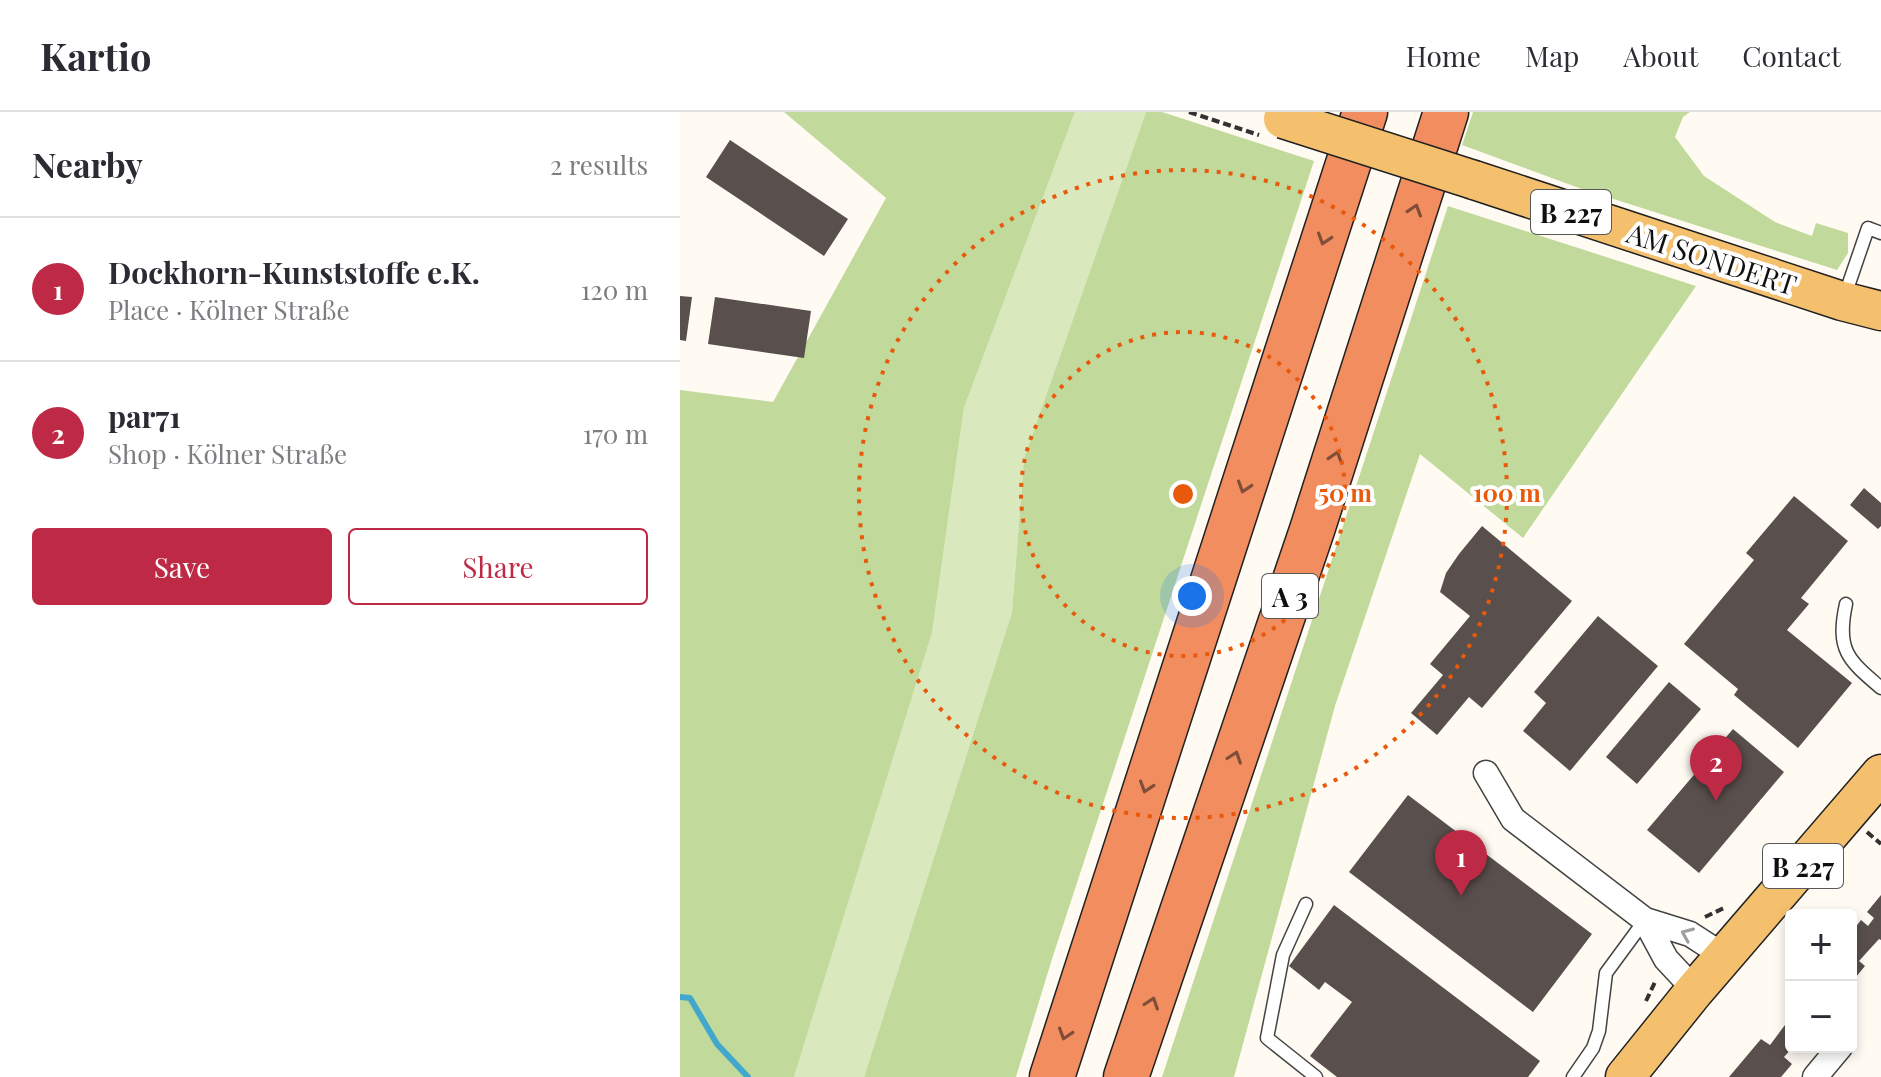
<!DOCTYPE html>
<meta charset="utf-8">
<style>
:root{--surface:#fff;--page:#f7f7f7;--text:#2b2b33;--muted:#7c7c81;--line:#e1e1e2;--accent:#be2a46}
body{margin:0;font-family:"Playfair Display",serif;background:var(--page);color:var(--text)}
.controls{position:absolute;right:24px;bottom:24px;display:grid;overflow:hidden;border-radius:8px;box-shadow:0 4px 12px #0003}
.controls button{width:72px;height:72px;display:grid;place-items:center;padding:0;border:0;border-bottom:2px solid var(--line);background:var(--surface);color:var(--text);font:40px sans-serif}
.you{position:absolute;left:512px;top:484px;width:28px;height:28px;margin:-20px;border:6px solid #fff;border-radius:50%;background:#1a73e8;box-shadow:0 0 0 12px #1a73e833}
.badge{display:grid;place-items:center;width:52px;height:52px;border-radius:50%;background:var(--accent);color:#fff;font-size:26px;font-weight:700}
.pin{position:absolute;translate:-50% -66px;filter:drop-shadow(0 2px 4px #0008)}
.pin::after{content:'';position:absolute;top:42px;width:28px;height:24px;background:inherit;clip-path:polygon(0 0,100% 0,50% 100%)}
.list{margin:0;padding:0;list-style:none}
h2{display:flex;justify-content:space-between;align-items:center;height:104px;margin:0;padding:0 32px;font-size:34px}
h2 small{font-size:26px;font-weight:400;color:var(--muted)}
.list li{display:grid;grid-template-columns:52px 1fr auto;gap:24px;align-items:center;box-sizing:border-box;height:144px;padding:0 32px;border-top:2px solid var(--line)}
.list b{display:block;font-size:30px;white-space:nowrap}
.list p{margin:0;font-size:26px;white-space:nowrap;color:var(--muted)}
.list em{font-size:26px;font-style:normal;color:var(--muted)}
.actions{display:flex;gap:16px;padding:24px 32px}
.actions a{flex:1;padding:18px 0;border:2px solid var(--accent);border-radius:8px;text-align:center;font-size:28px;color:var(--accent)}
.actions .main{background:var(--accent);color:#fff}
.map{position:relative;flex:none;width:1201px;height:965px;overflow:hidden}
header{display:flex;align-items:center;gap:48px;box-sizing:border-box;height:112px;padding:0 40px;background:var(--surface);border-bottom:2px solid var(--line)}
header strong{font-size:38px}
nav{display:flex;gap:44px;margin-inline-start:auto;font-size:28px}
main{display:flex}
aside{flex:1;background:var(--surface)}
.map>svg:first-child{display:block}
</style>
<header>
<strong>Kartio</strong>
<nav><a>Home</a><a>Map</a><a>About</a><a>Contact</a></nav>
</header>
<main>
<aside>
<h2>Nearby<small>2 results</small></h2>
<ul class="list">
<li><span class="badge">1</span><div><b>Dockhorn-Kunststoffe e.K.</b><p>Place · Kölner Straße</p></div><em>120 m</em></li>
<li><span class="badge">2</span><div><b>par71</b><p>Shop · Kölner Straße</p></div><em>170 m</em></li>
</ul>
<div class="actions"><a class="main">Save</a><a>Share</a></div>
</aside>
<div class="map">
<svg width="1201" height="965" viewBox="0 0 1201 965">
<rect width="100%" height="100%" fill="#fffbf3"/>
<path fill="#dae9bd" d="M395,0h71l-122,346 -12,154 -148,465h-70l138,-444 32,-225z"/>
<path fill="#c1da9c" d="M104,0h291l-111,296 -32,225 -138,444h-114v-687l93,12 113,-204z
M466,0h16l152,49 -262,798 -36,118h-152l148,-465 12,-154z
M793,0h217l-7,5 -8,20 29,39 71,46 37,14 4,-13 32,10v20l-11,17 -258,-82 -117,-43z
M768,94l248,80 -173,252 -103,-84 -85,252 -101,371h-72z"/>
<g fill="none" stroke-linecap="round" stroke-linejoin="round">
<path stroke="#41a8cb" stroke-width="6" d="M0,885l10,1 27,46 31,33"/>
</g>
<path fill="#594f4c" d="M50,28l118,79 -24,37 -118,-79z
M0,184l12,1 -6,44 -6,-1z
M35,185l96,14 -7,47 -96,-14z
M1184,376l17,15v23l-3,3 -28,-24z
M1114,384l54,45 -47,57 8,6 -22,26 65,53 -54,65 -64,-53 4,-6 -54,-45 70,-84 -8,-7z
M802,414l90,75 -90,107 -13,-11 -32,38 -26,-22 32,-38 -13,-11 40,-48 -30,-24 6,-19 13,-19z
M918,504l60,50 -88,105 -47,-40 23,-28 -12,-11z
M989,570l32,27 -64,75 -31,-27z
M1053,617l51,43 -85,101 -52,-43z
M728,683l184,139 -59,78 -184,-140z
M1201,783v45l-2,-1 -20,22 6,5 -14,17v-50l10,-13 7,6 6,-8 -7,-6z
M654,793l206,156 -12,16h-191l-27,-21 42,-54 -27,-20 -6,8 -30,-24z
M1111,905v30h2l-9,10 8,7 -11,13h-52l32,-38 9,6z"/>
<g fill="none" stroke-linecap="round" stroke-linejoin="round">
<g stroke="#434343" stroke-width="15">
<path id="service" d="M1164,186l24,-70 13,5
M1166,492c-10,46 2,56 35,84
M626,792l-23,51 -16,83 49,39
M893,965l20,-29 6,-17 7,-58 39,-53"/>
</g>
<g stroke="#434343" stroke-width="27">
<path id="minor" d="M806,661l27,46 132,101 45,14 34,22
M965,808l21,39 29,31
M1135,965l25,-30"/>
</g>
<g stroke="#212121" stroke-width="41">
<path id="primary" d="M794,68l368,121 39,10
M945,965l70,-87 186,-216"/>
</g>
<g stroke="#212121" stroke-width="47">
<path id="motorway" d="M372,965l313,-965
M446,965l186,-547 134,-418"/>
</g>
<path stroke="#323232" stroke-width="4" stroke-dasharray="8 4" stroke-linecap="butt" d="M509,0l70,23
M1187,720l14,12
M1025,805l21,-10
M966,889l10,-21"/>
<use href="#service" stroke="#fff" stroke-width="12"/>
<use href="#minor" stroke="#fff" stroke-width="24"/>
<use href="#primary" stroke="#f5c06d" stroke-width="38"/>
<use href="#motorway" stroke="#f18d5f" stroke-width="44"/>
<g stroke="#212121" stroke-width="41" stroke-linecap="butt">
<path id="primary-bridge" d="M603,7l191,61"/>
</g>
<use href="#primary-bridge" stroke="#f5c06d" stroke-width="38"/>
</g>
<defs><path id="oneway-chevron" d="M-2-3.5L2.5 0L-2 3.5" fill="none" stroke-width="1.6" stroke-linecap="round" stroke-linejoin="round" transform="scale(2)"/></defs>
<g stroke="#804e38">
<use href="#oneway-chevron" transform="translate(735 98) rotate(-72)"/>
<use href="#oneway-chevron" transform="translate(644 127) rotate(108)"/>
<use href="#oneway-chevron" transform="translate(656 345) rotate(-72)"/>
<use href="#oneway-chevron" transform="translate(564 375) rotate(108)"/>
<use href="#oneway-chevron" transform="translate(555 645) rotate(-71)"/>
<use href="#oneway-chevron" transform="translate(466 675) rotate(108)"/>
<use href="#oneway-chevron" transform="translate(472 891) rotate(-71)"/>
<use href="#oneway-chevron" transform="translate(385 922) rotate(108)"/>
</g>
<use stroke="#9f9f9f" href="#oneway-chevron" transform="translate(1007 822) rotate(-157)"/>
<g fill="none" stroke="#e8590c" stroke-width="4" stroke-dasharray="4 8">
<circle cx="503" cy="382" r="162"/>
<circle cx="503" cy="382" r="324"/>
</g>
<g text-anchor="middle" dominant-baseline="central" stroke-width="8" stroke-linejoin="round" paint-order="stroke">
<g fill="#fff" stroke="#585858" stroke-width="2">
<rect x="851" y="78" width="80" height="44" rx="6"/>
<rect x="582" y="462" width="56" height="44" rx="6"/>
<rect x="1083" y="732" width="80" height="44" rx="6"/>
</g>
<g font-size="26" font-weight="bold" fill="#101010">
<text x="891" y="100">B 227</text>
<text x="610" y="484">A 3</text>
<text x="1123" y="754">B 227</text>
</g>
<g font-size="28" fill="#101010" stroke="#fff">
<text transform="translate(1032 146) rotate(18)">AM SONDERT</text>
</g>
</g>
<circle cx="503" cy="382" r="12" fill="#e8590c" stroke="#fff" stroke-width="4"/>
<g font-size="24" text-anchor="middle" font-weight="bold" fill="#e8590c" stroke="#fff" stroke-width="8" stroke-linejoin="round" paint-order="stroke">
<text x="665" y="390">50 m</text>
<text x="827" y="390">100 m</text>
</g>
</svg>
<div class="controls">
<button>+</button>
<button>−</button>
</div>
<div class="you"></div>
<div class="pin badge" style="left:781px;top:784px">1</div>
<div class="pin badge" style="left:1036px;top:689px">2</div>
</div>
</main>
